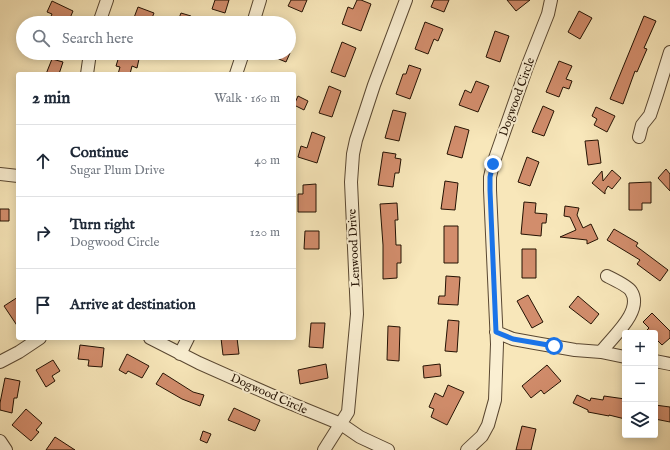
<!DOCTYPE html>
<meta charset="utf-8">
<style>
:root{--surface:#fff;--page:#f2f2f3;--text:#1f2937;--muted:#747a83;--line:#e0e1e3}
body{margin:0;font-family:"IM FELL English",serif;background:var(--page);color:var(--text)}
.controls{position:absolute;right:12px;bottom:12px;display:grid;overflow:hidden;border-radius:4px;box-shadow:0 2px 10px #0003}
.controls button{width:36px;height:36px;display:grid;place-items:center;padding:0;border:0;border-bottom:1px solid var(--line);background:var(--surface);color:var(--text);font:20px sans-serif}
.stop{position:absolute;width:12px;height:12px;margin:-9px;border:3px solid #1a73e8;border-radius:50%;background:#fff}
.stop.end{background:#1a73e8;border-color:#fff;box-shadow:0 1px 4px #0008}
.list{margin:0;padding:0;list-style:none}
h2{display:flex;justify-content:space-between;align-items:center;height:52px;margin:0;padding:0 16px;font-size:17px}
h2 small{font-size:13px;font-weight:400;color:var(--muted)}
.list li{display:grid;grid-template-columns:26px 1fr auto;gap:12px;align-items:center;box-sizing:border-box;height:72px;padding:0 16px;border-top:1px solid var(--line)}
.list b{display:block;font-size:15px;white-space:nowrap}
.list p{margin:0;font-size:13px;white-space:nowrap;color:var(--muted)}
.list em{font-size:13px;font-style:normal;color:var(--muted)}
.icon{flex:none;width:22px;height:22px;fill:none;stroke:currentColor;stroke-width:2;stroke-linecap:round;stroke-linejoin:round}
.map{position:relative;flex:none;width:670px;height:450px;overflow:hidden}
.search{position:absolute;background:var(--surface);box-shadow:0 2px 10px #0003;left:16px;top:16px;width:280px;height:44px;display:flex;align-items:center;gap:10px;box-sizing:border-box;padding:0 14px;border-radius:22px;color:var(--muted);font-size:15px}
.panel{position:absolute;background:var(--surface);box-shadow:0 2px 10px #0003;left:16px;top:72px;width:280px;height:268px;border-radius:4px}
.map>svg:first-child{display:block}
</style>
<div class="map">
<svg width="670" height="450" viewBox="0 0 670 450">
<rect width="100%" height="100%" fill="#f8e7ba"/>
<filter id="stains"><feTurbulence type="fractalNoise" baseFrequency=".005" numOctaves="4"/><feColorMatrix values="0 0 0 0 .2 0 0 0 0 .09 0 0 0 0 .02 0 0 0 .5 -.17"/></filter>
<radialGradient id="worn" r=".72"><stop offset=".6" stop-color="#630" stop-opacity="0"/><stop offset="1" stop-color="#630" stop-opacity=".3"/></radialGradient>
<path fill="#d28d6c" stroke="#241203" d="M215,0h14l-4,13 -13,-4z
M291,0h16l-5,12 -14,-6z
M357,0h4l10,4 -10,27 -19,-7 6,-17 5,2z
M434,0h15l-5,12 -13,-5z
M507,0h23l-14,11z
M52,1l21,10 -5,12h-20l4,-9 -5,-2z
M138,7l16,6 -4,10h-18z
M579,11l13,7 -12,21 -12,-7z
M181,13l10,3 -2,7h-12z
M644,16l12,5 -12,27 3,1 -10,23 -2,-1 -12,33 -13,-5z
M425,22l18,7 -5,12 -4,-2 -6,15 -13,-5z
M495,31l14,5 -9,26 -14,-5z
M342,42l14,6 -11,29 -14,-5z
M120,53h17l-2,5 4,1 -2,9 -5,-2 -2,8h-12l2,-7 -4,-1z
M264,53h26l-4,9z
M52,59l11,3 -4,12h-13z
M559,61l13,5 -6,13 6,2 -3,8 -6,-2 -4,10 -13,-5z
M409,65l12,4 -11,30 -14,-5 7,-20h3z
M476,81l13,5 -11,26 -19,-7 6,-15 6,3z
M329,86l12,5 -9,26 -13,-4z
M298,96l10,5 -4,9 -10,-5z
M543,106l11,5 -10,25 -12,-4z
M596,107l19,9 -8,16 -13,-7 3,-6 -5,-3z
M393,110l13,3 -7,28 -14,-3z
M455,126l14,4 -7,28 -15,-4z
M312,132l13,5 -8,26 -19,-6 3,-11 6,2z
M598,140l3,23 -13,2 -3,-24z
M383,152l13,2 -1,4 6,1 -2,14h-4l-2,14 -15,-2z
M527,157l12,5 -9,24 -12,-4z
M666,169l4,5v17l-12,-13z
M612,170l9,8 -9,11 -4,-3 -3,5v3l-13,-11 10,-12 1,10z
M445,181l13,2 -3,27 -14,-1z
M651,182v21h-9v7h-13v-27z
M316,184v28h-18v-18h5v-9z
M524,202l12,1 -1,10 12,1 -1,9h-4l-1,13 -20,-2z
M397,203l1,17h-3l1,25h5v18h-4v15l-14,1v-34l-3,-41z
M565,206l14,2 -2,7 6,13 8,-4 7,15 -11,5v-4l-27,-3 16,-7 -6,-13 -6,-1z
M0,209h9v12h-9z
M444,226h14v37h-14z
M614,229l24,14 -2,3 32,24 -8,11 -23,-17 3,-4 -33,-20z
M305,231h14v18h-15z
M522,249h14v29h-14z
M446,276l14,1 -2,28 -20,-1 1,-8h6z
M528,295l15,27 -11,6 -15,-27z
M578,296l21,18 -8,10 -22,-17z
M18,297v30l-14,-21z
M652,313l18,18v7l-8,7 -7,-7v-5h-11l5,-5 -6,-6z
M448,320l11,1 -2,31 -12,-1z
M311,323h14l-2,25 -14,-1z
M388,326l12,1 -1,34 -12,-1z
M221,338h16l2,16 -16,1z
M80,345l24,3 -2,19 -14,-1 1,-6 -11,-1z
M127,354l22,12 -7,12 -14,-7 -2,3 -7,-4z
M53,360l7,11 -8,5 3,5 -9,6 -10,-17z
M326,364l2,14 -28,6 -2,-14z
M440,364l1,12 -17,2 -1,-12z
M547,365l14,16 -17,13 -3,-4 -10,8 -9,-12z
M163,373l30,19 11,3 -4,11 -18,-7 -26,-15z
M5,378l15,3 -3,17h-3l-2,15 -12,-3v-7z
M448,385l16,7 -17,33 -16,-8 3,-8 -5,-2 6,-14 8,4z
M577,395l13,6 1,-3 12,2 1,-4 21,3v20l-16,-4v1l-21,-4v-2l-15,-7z
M655,405l15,2v15l-15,-3z
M234,408l26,12 -5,11 -27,-11z
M26,409l16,14 -6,7 3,2 -8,9 -19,-16z
M522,426l14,3 -5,21h-15z
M203,431l8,3 -4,9 -7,-3z
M55,437l20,13h-29z"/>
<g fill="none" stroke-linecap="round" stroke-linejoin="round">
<g stroke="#594731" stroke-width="14">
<path id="minor" d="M99,23l8,-23
M253,23l7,-23
M87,74l3,-21
M236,74l7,-21
M639,137l3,-12 8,-10 7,-21 13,-42
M0,174l18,2
M496,332l17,7 22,4 40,7 26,2 24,5
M150,338l49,25 81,36 61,25 19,13 28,13
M601,352c11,-15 43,-41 30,-61 -3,-5 -18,-12 -24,-15
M180,354l8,-16
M655,361l15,3
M0,362l19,-10 21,-14
M0,441l6,9
M324,450l24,-38 9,-98 -6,-132 2,-28 3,-14 18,-55 32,-85
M467,450l15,-14 6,-11 7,-25 2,-56 -7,-154v-13l3,-13 34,-97 21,-53 3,-14"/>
</g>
<use href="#minor" stroke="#faefd2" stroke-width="12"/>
</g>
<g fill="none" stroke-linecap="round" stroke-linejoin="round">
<path stroke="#1a73e8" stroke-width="5" d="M493,164l-3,13v13l6,142 17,7 41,7"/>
</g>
<g text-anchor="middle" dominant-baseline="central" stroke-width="4" stroke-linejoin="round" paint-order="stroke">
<g font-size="12" fill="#241203" stroke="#faefd2">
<text transform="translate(517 97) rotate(-70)">Dogwood Circle</text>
<text transform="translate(354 248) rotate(-93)">Lenwood Drive</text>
<text transform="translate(269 394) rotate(24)">Dogwood Circle</text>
</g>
</g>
<rect width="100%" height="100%" filter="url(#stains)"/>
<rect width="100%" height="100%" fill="url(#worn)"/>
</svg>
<div class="controls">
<button>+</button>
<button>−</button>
<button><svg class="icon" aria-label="layers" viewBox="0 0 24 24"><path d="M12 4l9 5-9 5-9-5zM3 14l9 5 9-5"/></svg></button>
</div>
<div class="stop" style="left:554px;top:346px"></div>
<div class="stop end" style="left:493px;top:164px"></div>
<div class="search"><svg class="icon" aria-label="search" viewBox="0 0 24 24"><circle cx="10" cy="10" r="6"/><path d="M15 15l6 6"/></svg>Search here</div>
<section class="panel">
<h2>2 min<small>Walk · 160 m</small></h2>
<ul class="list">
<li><svg class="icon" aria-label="ahead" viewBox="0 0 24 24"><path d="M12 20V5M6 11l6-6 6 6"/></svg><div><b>Continue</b><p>Sugar Plum Drive</p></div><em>40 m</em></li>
<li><svg class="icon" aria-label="right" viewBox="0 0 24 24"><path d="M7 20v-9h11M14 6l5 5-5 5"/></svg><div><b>Turn right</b><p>Dogwood Circle</p></div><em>120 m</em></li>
<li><svg class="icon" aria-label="arrive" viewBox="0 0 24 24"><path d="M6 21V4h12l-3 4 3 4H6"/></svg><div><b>Arrive at destination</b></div></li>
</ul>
</section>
</div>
